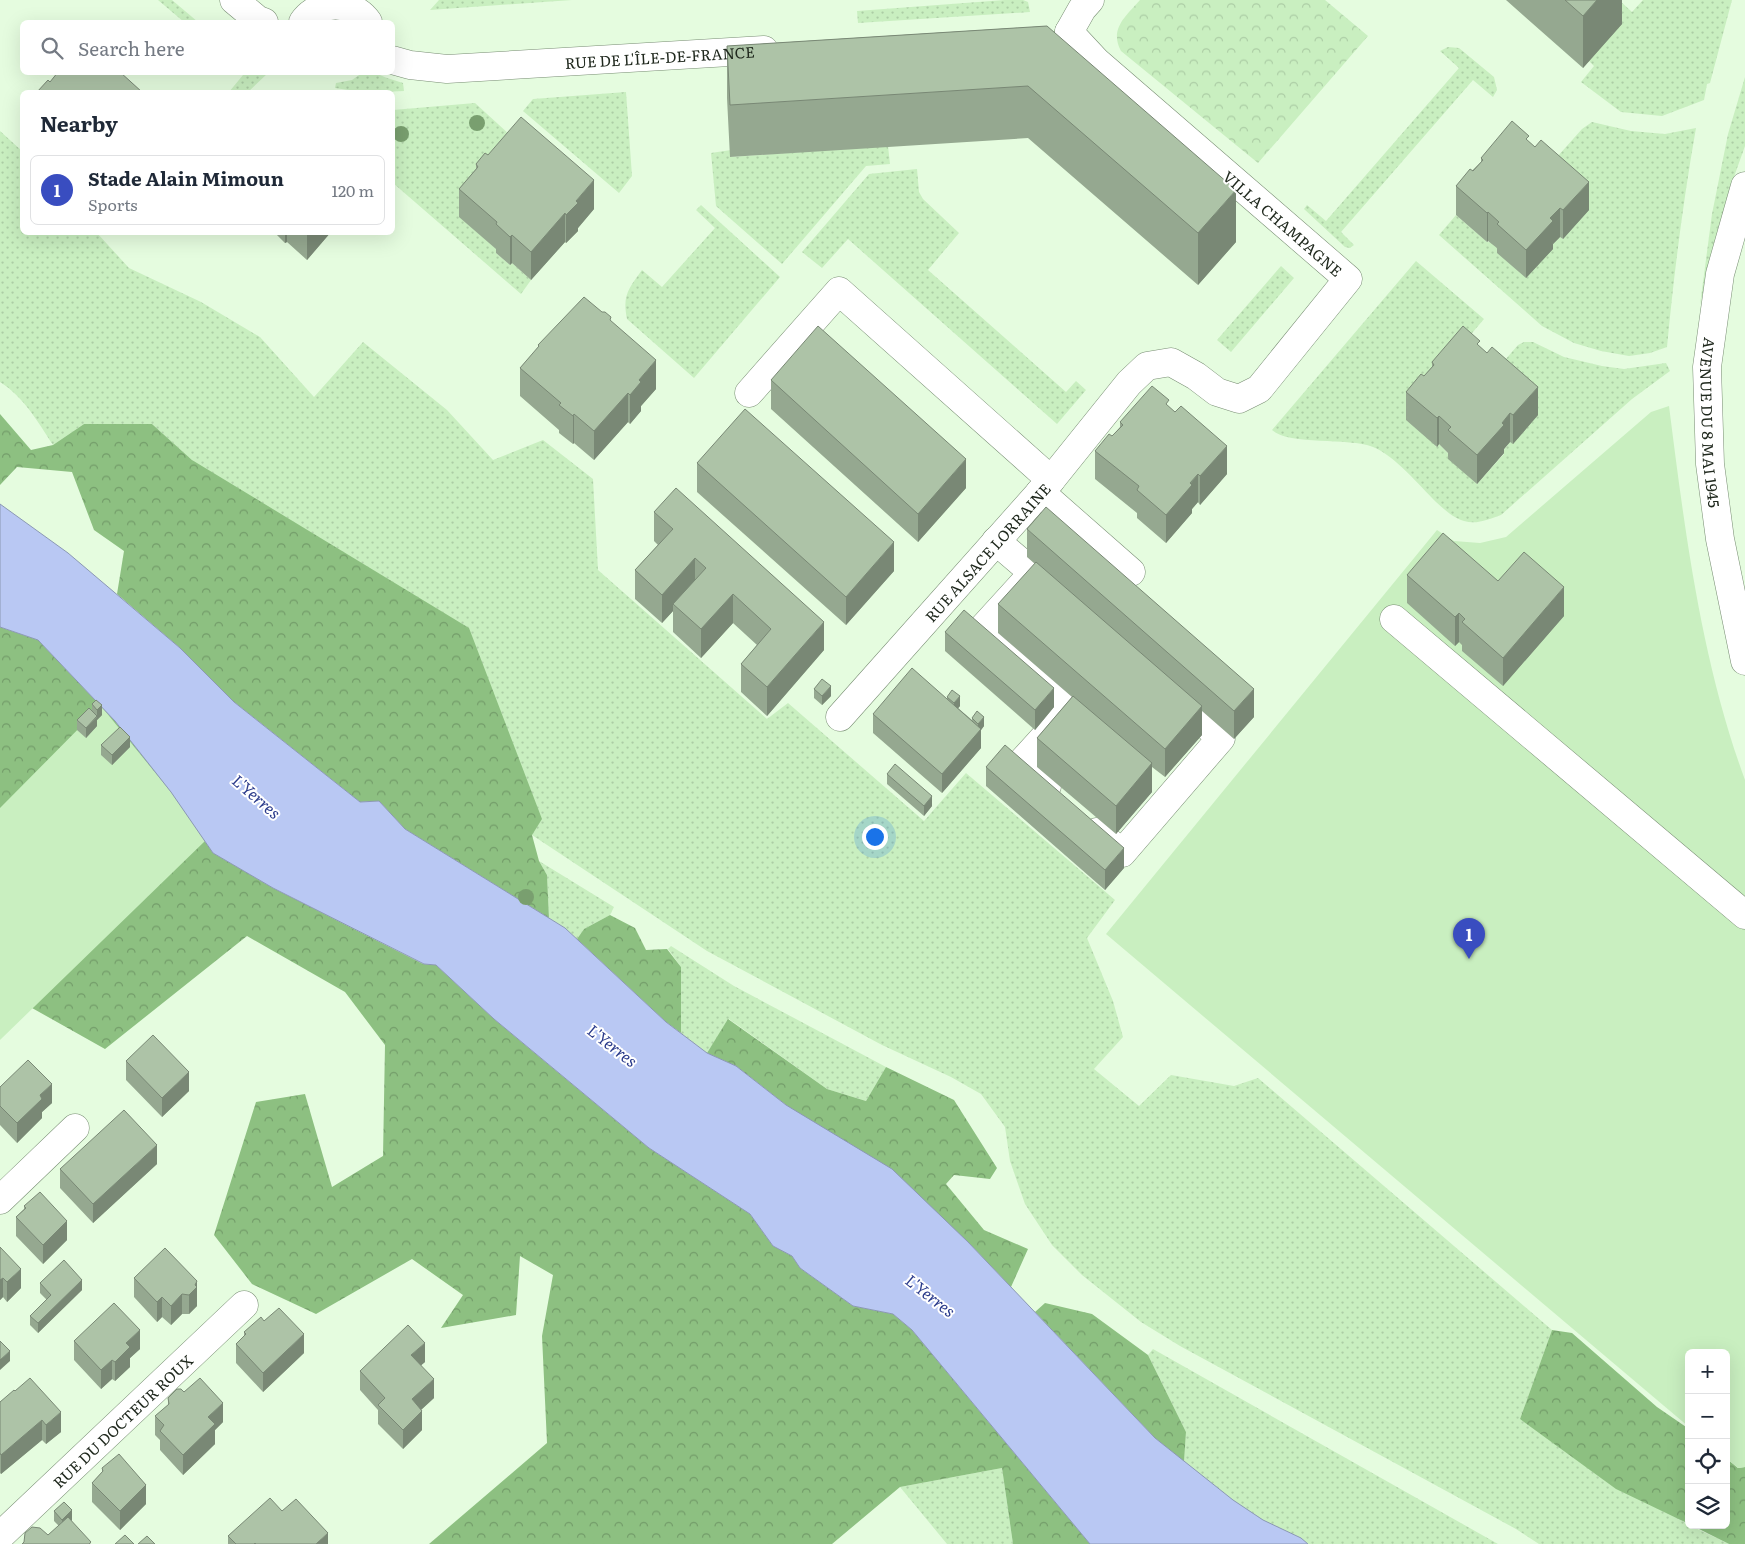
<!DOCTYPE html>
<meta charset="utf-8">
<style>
:root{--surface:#fff;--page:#f6f6f7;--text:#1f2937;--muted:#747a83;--line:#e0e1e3;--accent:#394dc0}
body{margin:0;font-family:Literata,serif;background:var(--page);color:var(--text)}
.controls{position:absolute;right:15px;bottom:15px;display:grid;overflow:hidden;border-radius:8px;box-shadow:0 5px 20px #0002}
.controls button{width:45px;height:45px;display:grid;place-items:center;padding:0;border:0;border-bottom:1px solid var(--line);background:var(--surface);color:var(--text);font:25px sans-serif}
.you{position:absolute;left:874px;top:836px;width:18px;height:18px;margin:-12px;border:4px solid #fff;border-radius:50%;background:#1a73e8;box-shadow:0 0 0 8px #1a73e833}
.badge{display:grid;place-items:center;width:32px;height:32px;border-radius:50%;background:var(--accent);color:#fff;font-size:16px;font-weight:700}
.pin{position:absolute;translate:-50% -41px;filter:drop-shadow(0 1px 2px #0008)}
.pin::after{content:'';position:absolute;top:26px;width:18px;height:15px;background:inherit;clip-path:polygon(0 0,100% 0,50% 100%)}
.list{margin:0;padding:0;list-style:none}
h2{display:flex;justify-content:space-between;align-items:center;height:65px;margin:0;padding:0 20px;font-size:21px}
h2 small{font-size:16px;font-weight:400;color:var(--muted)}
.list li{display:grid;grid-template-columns:32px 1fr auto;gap:15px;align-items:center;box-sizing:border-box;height:70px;margin:0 10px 10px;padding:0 10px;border:1px solid var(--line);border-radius:8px}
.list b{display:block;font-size:19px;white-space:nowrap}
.list p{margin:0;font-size:16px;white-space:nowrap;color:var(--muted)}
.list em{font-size:16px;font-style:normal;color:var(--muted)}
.icon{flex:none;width:28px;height:28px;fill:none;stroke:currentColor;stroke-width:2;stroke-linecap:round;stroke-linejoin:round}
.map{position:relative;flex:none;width:1745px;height:1544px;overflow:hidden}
.search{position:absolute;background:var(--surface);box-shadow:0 5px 20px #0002;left:20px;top:20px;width:375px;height:55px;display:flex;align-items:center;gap:12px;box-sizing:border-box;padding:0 18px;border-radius:8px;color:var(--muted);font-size:19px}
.panel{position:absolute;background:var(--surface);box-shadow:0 5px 20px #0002;left:20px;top:90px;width:375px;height:145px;border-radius:8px}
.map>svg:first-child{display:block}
</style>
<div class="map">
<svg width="1745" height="1544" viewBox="0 0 1745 1544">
<defs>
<pattern id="grass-dots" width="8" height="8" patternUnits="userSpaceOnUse" patternTransform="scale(1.25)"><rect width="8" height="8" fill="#c9efc0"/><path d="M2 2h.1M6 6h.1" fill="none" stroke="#accda5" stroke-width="1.8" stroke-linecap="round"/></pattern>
<pattern id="forest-crowns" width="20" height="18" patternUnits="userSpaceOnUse" patternTransform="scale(1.25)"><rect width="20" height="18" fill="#8dc081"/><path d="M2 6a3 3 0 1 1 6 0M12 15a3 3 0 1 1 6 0" fill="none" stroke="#739c69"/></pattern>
<pattern id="park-crowns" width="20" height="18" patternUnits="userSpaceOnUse" patternTransform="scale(1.25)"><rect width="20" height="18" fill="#c9efc0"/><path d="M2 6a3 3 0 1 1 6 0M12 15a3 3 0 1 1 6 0" fill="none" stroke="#accda5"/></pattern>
</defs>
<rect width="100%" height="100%" fill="#e5fcdf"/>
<path fill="url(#grass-dots)" d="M158,0h14l26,22h-14z
M439,0h133l-142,10z
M1005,0h18l5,2 2,10 -172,11 -1,-12z
M1619,0l13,12 11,-12h89l-22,83 -3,1 -3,16 -42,16 -41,-4 -40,-30 13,-16 -5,-5z
M1448,47l11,1 35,29 3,13 -4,7 -20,-17 -132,152 13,13 -4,3 -5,-1 -41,-38 3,-4 19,16 133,-153 -19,-17z
M241,73h27l-20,19h-19l14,-17z
M362,73h13l12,5 16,5 1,8c-24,1 -45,1 -69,-3l1,-5 16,-3z
M1745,77v69l-10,28 -21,71 -14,60 12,-91 16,-80z
M626,92l6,84 -13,17 -96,-82 10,-12z
M475,103l46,42 -25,108 14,12 2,-2 19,17 -10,14 -128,-111v-73z
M1592,122l39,9 34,3 31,-6c-13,74 -22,145 -29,219l-17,6 -21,3 -28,-5 -27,-8 -32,-17 -103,-91 17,-20 31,27 63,5 10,-10 3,2 -14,-73 33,-37z
M0,131l22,20v81l75,1 32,35 72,34 59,35 54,60 49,-55 84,68 46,50 50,-20 50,39 5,91 169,149 21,-16 136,118 42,-48 149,127 -28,38 26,63 10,36 -29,32 45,37 32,-31 63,11 24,-8 294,252 -32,89 169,106 40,19h-190l-23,-15 -336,-183 -39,-24 -59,-47 -30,-30 -27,-41 -15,-43 -5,-34 -24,-33 -30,-17 -69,-32 -175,-94 -175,-116 -340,-375 -40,-36h-68l-31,21c-15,-23 -29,-48 -53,-63z
M888,146l2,18 -24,2 -84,98 -66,-58 -5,-53 20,-3v7z
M917,169l2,23 4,7 36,34 -31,37 138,122 10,-11 10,9 -29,34 -209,-185 -26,29 -20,-16 67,-78z
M701,205l79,72 -86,101 -67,-59c-5,-24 2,-31 15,-49l20,17 53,-59 -19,-18z
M1416,261l68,58 -67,79 19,49 3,-3 38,40 27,-30 -2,-2 8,-10 3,1 24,-28 -45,-40 26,-30 6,-3h9l31,15 38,9 22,3 42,-6 4,8 -38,28 -131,116c-12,4 -24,10 -37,6 -11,-3 -20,-12 -28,-19 -16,-16 -42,-47 -63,-55 -25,-10 -83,-1 -101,-17z
M1281,266l13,12 -63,74 -14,-12z
M539,861l75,46 -4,8 -26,14 -7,10 -12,-11 -16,-10 -2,-43z
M671,946l63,40 152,81 -20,34 -39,-12 -98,-70 -22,34 -26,-20v-66l-13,-18z
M1153,1349l345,195h-190c-13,-11 -30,-15 -45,-23 -28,-16 -53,-39 -79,-59l2,-30 -38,-77z
M1002,1468l11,76h-66l-47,-57z"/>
<path fill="url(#forest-crowns)" d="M0,414l31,36 22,-5 31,-21h68l40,36 277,168 73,191 -10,16 7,26 8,14 2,43 -144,-89 -26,-28 -19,1 -126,-100 -54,-54 -63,-54 7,-43 -30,-21 -22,-58 -55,-5 -17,18z
M0,627l38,13 77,81 56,71 42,61 60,35 150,76 13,1 58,54 155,129 101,66 23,32 19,10 8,12 53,38 40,8 19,16 178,214h-77l-11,-76 -102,19 -68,57h-403l118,-101 -5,-107 11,-61 -33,-19 -4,59 -75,13 22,-33 -51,-36 -96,55 -64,-30 -38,-49 42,-133 49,-8 27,93 51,-31 2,-111 -40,-53 -98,-56 -142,113 -105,-59z
M610,915l25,13 11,22 21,-1 14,18v66l-15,-11 -89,-83 7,-10z
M728,1019l99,70 39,12 20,-34 68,33 43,68 -7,11 -36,-4 -8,9 38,46 44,19 -17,38 -43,-45 -182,-137 -50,-39 -29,-13z
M1045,1303l47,11 56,41 38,77 -2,30 -29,-24 -120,-126z
M1552,1330l20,3 85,74 32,22v95l-73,-35 -96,-70z
M1726,1458l12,10 7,-1v77h-16l-38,-19h35z"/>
<path fill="url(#park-crowns)" d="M1140,0h185l43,36 -110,127 -137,-112c-12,-22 5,-35 19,-51z"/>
<path fill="#c9efc0" d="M1669,406c16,126 32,254 76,374v687l-7,1 -12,-10v-105h-37v74l-583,-493 331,-404 17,11 26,2 26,-6 145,-125z
M101,706l70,86 34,49 -205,199v-232z"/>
<path fill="#b9c8f3" stroke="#8b98b3" d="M0,504l68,49 112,95 54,54 126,100 19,-1 26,28 160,99 101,94 41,31 29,13 50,39 106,64 76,73 187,196 78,62 30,20 38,18 7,6h-218l-178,-214 -19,-16 -40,-8 -53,-38 -8,-12 -19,-10 -23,-32 -101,-66 -155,-129 -58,-54 -12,-1 -151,-76 -60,-35 -42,-61 -56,-71 -77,-81 -38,-13z"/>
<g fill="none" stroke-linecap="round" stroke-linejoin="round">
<g stroke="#788d73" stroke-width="29">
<g id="minor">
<path d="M234,0l24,20 6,2"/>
<path d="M303,22c15,-22 50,-22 65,0"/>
<path d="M1069,32l13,-23 8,-9"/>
<path id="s1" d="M392,60l18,5 37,4 317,-19"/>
<path d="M749,393l90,-102 212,189"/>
<path d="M1040,492l91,80"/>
<path d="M996,541l62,53"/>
<path d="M1023,584l-41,45 89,79 -50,55 26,23"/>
<path d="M1394,619l351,296"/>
<path id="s2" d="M840,717l211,-237 78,-97 18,-17 24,-4 25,14 21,16 22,7 20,-10 89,-110 -252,-218 -27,-29"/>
<path d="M1097,832l25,21 99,-115 -46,-41"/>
<path d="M0,1200l75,-72"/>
<path id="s3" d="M0,1536l244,-231"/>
</g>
</g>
<g stroke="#788d73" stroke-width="29">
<g id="major">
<path id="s4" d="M1745,186l-25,88 -13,93 3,97 10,75 25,122"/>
</g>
</g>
<use href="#minor" stroke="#fff" stroke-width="28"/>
<use href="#major" stroke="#fff" stroke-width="28"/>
</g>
<g fill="#799f6f">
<circle cx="477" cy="123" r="8"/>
<circle cx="401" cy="134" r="8"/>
<circle cx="526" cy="897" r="8"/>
</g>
<path fill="#95a890" d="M1506,0h116v24l-39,44z
M1047,26l189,216 -38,43 -170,-147 -298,19 -3,-59v-52z
M1529,142l60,68 -26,29 -3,-2 -7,7v5l-27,29 -29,-25v-5l-9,-7 -1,1 -31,-27v-29l25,-24v-4z
M488,155l106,54 -16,19v3l-12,12 -1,-1 -34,38 -19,-17 -2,2 -14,-12v-4l-37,-32v-28l17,-20v-5z
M274,232h57l-24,28 -20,-18 -2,1z
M611,321l45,68 -15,17v5l-11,13 -2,-2 -34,38 -20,-17 -1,1 -14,-11v-3l-39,-34v-28l18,-20v-3z
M1480,347l58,68 -25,29 -3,-2 -6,7v4l-27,31 -29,-25v-6l-9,-9 -2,3 -31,-27v-28l18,-16 8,-9v-5z
M771,380l195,108 -48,54 -147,-133z
M1169,407l58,67 -27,31 -2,-3 -6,7v4l-26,30 -29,-25v-5l-42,-34v-28l17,-15 8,-9v-5z
M697,463l197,108 -48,54 -149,-133z
M654,512l170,138 -57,66 -26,-24v-28l16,-19 -24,-22 -32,35 -28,-26v-21l-11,12 -27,-24v-29l23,-25 -4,-4z
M1027,529l227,188 -20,22 -32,-28v24l-37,42 -13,-10v25l-36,42 -79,-67v-29l35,-41 -74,-64v-29l37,-40 -8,-7z
M1407,575l91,6 66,35 -61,70 -41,-35v-6l-3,-3 -4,4 -48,-43z
M945,632l109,75 -19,23 -90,-79z
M814,689l17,7 -9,9 -8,-7z
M947,697l13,9 -2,2 14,12v-2l12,8 -3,4v18l-39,45 -69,-60v-19l74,-15z
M92,704l10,11 -5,5v6l-11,12 -9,-8v-10l15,-8z
M101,745l29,2 -18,18 -11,-10z
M986,767l138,101 -19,22 -119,-104z
M887,774l45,32 -8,10 -37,-32z
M126,1061l63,30 -27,26 -36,-37z
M0,1087l52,16 -10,9v6l-25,25 -17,-18z
M157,1164l-64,59 -33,-35v-19z
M24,1206l43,34 -24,24 -27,-28v-19l8,-8z
M0,1247l21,41 -14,14 -4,-5 -3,3z
M134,1278l63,3v25l-8,8h-7l-11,11 -9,-8 -5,5 -23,-25z
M40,1283l42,7 -44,43 -8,-8v-9l17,-16 -7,-7z
M244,1332l60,21 -41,39 -27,-29v-19l8,-8z
M74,1341l66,8 -10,9v9l-15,14 -3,-2 -11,10 -27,-29z
M425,1362l-4,3 13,33 -13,12 1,20 -19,19 -25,-25v-14l-18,-20v-19z
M15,1391l46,41 -15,12 -4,-4 -41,34 -1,-1v-71z
M184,1392l39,30 -8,8v14l-32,31 -23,-25v-10l-5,-5v-19l13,-11v-7z
M102,1468l44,36 -26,26 -28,-28v-19l10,-11z
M54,1511l18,9 -1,1 20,23 -43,-9 11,-9 -5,-5z
M282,1511l46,33h-100v-8z"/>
<path fill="#798875" d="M1597,0h25v24l-39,44v-52z
M594,180v29l-16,19v3l-12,12v-28l10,-14z
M1589,182v28l-26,29v-29z
M1236,190v52l-38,43v-52z
M1560,208v29l-7,7v5l-27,29v-28l24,-32z
M1488,212v29l-1,1v-29z
M565,213v29l-34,38v-28z
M285,232h2v10l-2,1z
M307,232h24l-24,28z
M512,235v28l-2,2v-28z
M656,360v29l-15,17v5l-11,13v-29l9,-15z
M1538,387v28l-25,29v-29z
M628,393v29l-34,38v-29z
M1510,413v29l-6,7v4l-27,31v-29z
M574,414v29l-1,1v-28z
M1439,416v28l-2,3v-29z
M1227,446v28l-27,31v-29z
M966,459v29l-48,54v-28z
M1198,474v28l-6,7v4l-26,30v-28z
M894,542v29l-48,54v-28z
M695,558v28l-22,18v7l-11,12v-28z
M1564,587v29l-61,70v-28z
M733,594v29l-32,35v-29z
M1459,613v29l-4,4v-29z
M824,622v28l-57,66v-29z
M831,686v10l-9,9v-9z
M1054,688v19l-19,23v-20z
M1254,689v28l-20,22v-28z
M960,696v10l-6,7v-10z
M102,705v10l-5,5v6l-11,12v-10l11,-11v-7z
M1202,706v29l-37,42v-28z
M984,717v9l-3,4v18l-39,45v-19l36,-42v-8z
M130,737v10l-18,18v-10z
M1152,763v29l-36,42v-28z
M932,796v10l-8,10v-10z
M1124,848v20l-19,22v-20z
M189,1072v19l-27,26v-19z
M52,1084v19l-10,9v6l-25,25v-20l23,-28z
M157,1145v19l-64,59v-19z
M67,1221v19l-24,24v-19z
M21,1269v19l-14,14v-20z
M3,1278v19l-3,3v-20z
M82,1280v10l-44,43v-10z
M197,1281v25l-8,8v-19z
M182,1294v20l-11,11v-19z
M162,1297v20l-5,5v-20z
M140,1330v19l-10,9v9l-15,14v-19l11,-19z
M304,1334v19l-41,39v-19z
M425,1343v19l-14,12v-19z
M10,1351v10l-10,9v-10z
M112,1360v19l-11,10v-19z
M434,1379v19l-22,20v-19z
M223,1403v19l-8,8v14l-32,31v-20l25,-38z
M422,1411v19l-19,19v-19z
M61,1412v20l-15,12v-19z
M42,1420v20l-41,34v-19z
M146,1485v19l-26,26v-19z
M72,1510v10l-10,9v-9z
M328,1533v11h-12z"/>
<path fill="#adc3a7" stroke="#798875" d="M1565,0h32l-14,16z
M1047,26l189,164 -38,43 -170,-147 -298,19 -3,-59z
M58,72h62l22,20h-105l11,-12 2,2z
M521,117l73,63 -18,21 2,2 -12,12 -1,-2 -34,39 -19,-17 -2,2 -14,-13 1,-2 -38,-33 19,-22 -2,-3 9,-11 3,2z
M1512,121l17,15 -3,3 9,8 6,-7 48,42 -26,28 -3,-2 -10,10 3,3 -27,29 -29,-26 2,-2 -11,-10 -1,1 -31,-27 14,-17 3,2 10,-11 -2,-2z
M584,297l18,15h3l6,5 -1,3 46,40 -17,20 2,2 -11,13 -2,-2 -34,38 -20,-17 -1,2 -14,-11 2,-2 -41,-35 19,-22 -1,-1z
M818,326l148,133 -48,55 -147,-134z
M1463,326l17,15 -3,3 10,9 5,-6 46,40 -25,28 -3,-2 -8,10 2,2 -27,30 -29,-25 3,-3 -12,-11 -2,2 -31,-26 15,-18 3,2 10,-11 -2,-3z
M1152,386l17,14 -3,4 9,8 6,-6 46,40 -27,30 -2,-2 -8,9 2,2 -26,30 -29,-25 2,-4 -44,-35 14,-17 3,2 11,-11 -3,-3z
M745,409l149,133 -48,55 -149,-134z
M676,488l148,134 -57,65 -26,-23 30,-35 -38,-35 -32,35 -28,-25 33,-36 -11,-10 -33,37 -27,-25 38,-41 -19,-17z
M1046,507l208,182 -20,22 -207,-182z
M1443,533l55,48 26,-29 40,35 -61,71 -41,-36 3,-3 -6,-6 -4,4 -48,-42z
M1036,562l166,144 -37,43 -167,-145z
M964,610l90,78 -19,22 -90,-78z
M912,668l69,61 -39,45 -69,-60z
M822,679l9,7 -9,10 -8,-7z
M952,690l8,6 -6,7 -7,-6z
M1073,696l79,67 -36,43 -79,-68z
M96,700l6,5 -5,5 -5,-6z
M89,708l8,8 -11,12 -9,-8z
M977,711l7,6 -6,7 -6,-6z
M120,727l10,10 -18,18 -11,-10z
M1005,745l119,103 -19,22 -119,-103z
M895,764l37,32 -8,10 -37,-32z
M153,1035l36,37 -27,26 -36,-37z
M28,1060l24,24 -12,11 2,4 -25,24 -17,-17v-19z
M124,1110l33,35 -64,59 -33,-35z
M40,1192l27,29 -24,24 -27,-28 10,-9 -2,-2z
M0,1247l21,22 -14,13 -4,-4 -3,2z
M165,1248l32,33 -2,4 2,2 -8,8 -7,-1 -11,12 -9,-9 -5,5 -23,-24z
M64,1260l18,20 -44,43 -8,-7 21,-21 -11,-12z
M114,1303l26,27 -14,13 4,4 -15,15 -3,-2 -11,10 -27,-29z
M279,1308l25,26 -41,39 -27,-29 10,-10 -2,-2 17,-15 3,4z
M408,1325l17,18 -14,12 23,24 -22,20 10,12 -19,19 -25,-25 7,-7 -25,-27z
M0,1341l10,10 -10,9z
M30,1378l31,34 -15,13 -4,-5 -41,35 -1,-2v-51l14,-12 1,1z
M200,1378l23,25 -15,14 7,7 -32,31 -23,-24 4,-6 -9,-9 14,-12 -1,-6 9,-9h4l3,3z
M119,1454l27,31 -26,26 -28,-28 11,-12 -1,-3z
M270,1498l12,13 14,-12 32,34 -12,11h-60l-1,-1 -1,1h-18l-8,-8z
M64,1502l8,8 -10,10 -8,-9z
M68,1517l23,25 -2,2h-67l2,-2 1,-9 7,-6 8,1 8,7z
M125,1535l9,9h-19z
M147,1536l8,8h-17z"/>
<g text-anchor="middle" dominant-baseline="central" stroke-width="4" stroke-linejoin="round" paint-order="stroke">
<g font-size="15" fill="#20291e" stroke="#fff">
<text stroke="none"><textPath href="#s1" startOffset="269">RUE DE L'ÎLE-DE-FRANCE</textPath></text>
<text transform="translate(1283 223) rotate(41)">VILLA CHAMPAGNE</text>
<text stroke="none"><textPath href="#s4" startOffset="241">AVENUE DU 8 MAI 1945</textPath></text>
<text stroke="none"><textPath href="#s2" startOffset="221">RUE ALSACE LORRAINE</textPath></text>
<text stroke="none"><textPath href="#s3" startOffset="168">RUE DU DOCTEUR ROUX</textPath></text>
</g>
<g font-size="16" font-style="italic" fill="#2b3b8b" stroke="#fff">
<text transform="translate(257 796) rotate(41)">L'Yerres</text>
<text transform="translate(613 1045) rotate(38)">L'Yerres</text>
<text transform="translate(931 1295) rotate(38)">L'Yerres</text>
</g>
</g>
</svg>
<div class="controls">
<button>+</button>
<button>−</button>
<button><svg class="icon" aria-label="locate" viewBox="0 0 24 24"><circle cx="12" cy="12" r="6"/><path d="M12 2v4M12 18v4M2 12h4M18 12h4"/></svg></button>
<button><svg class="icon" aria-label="layers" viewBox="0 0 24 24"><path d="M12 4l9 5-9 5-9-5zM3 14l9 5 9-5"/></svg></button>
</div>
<div class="you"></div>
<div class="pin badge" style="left:1469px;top:959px">1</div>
<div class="search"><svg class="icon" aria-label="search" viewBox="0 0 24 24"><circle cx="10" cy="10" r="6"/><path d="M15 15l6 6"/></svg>Search here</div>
<section class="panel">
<h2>Nearby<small></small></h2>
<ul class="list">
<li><span class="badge">1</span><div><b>Stade Alain Mimoun</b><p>Sports</p></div><em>120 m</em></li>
</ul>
</section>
</div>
